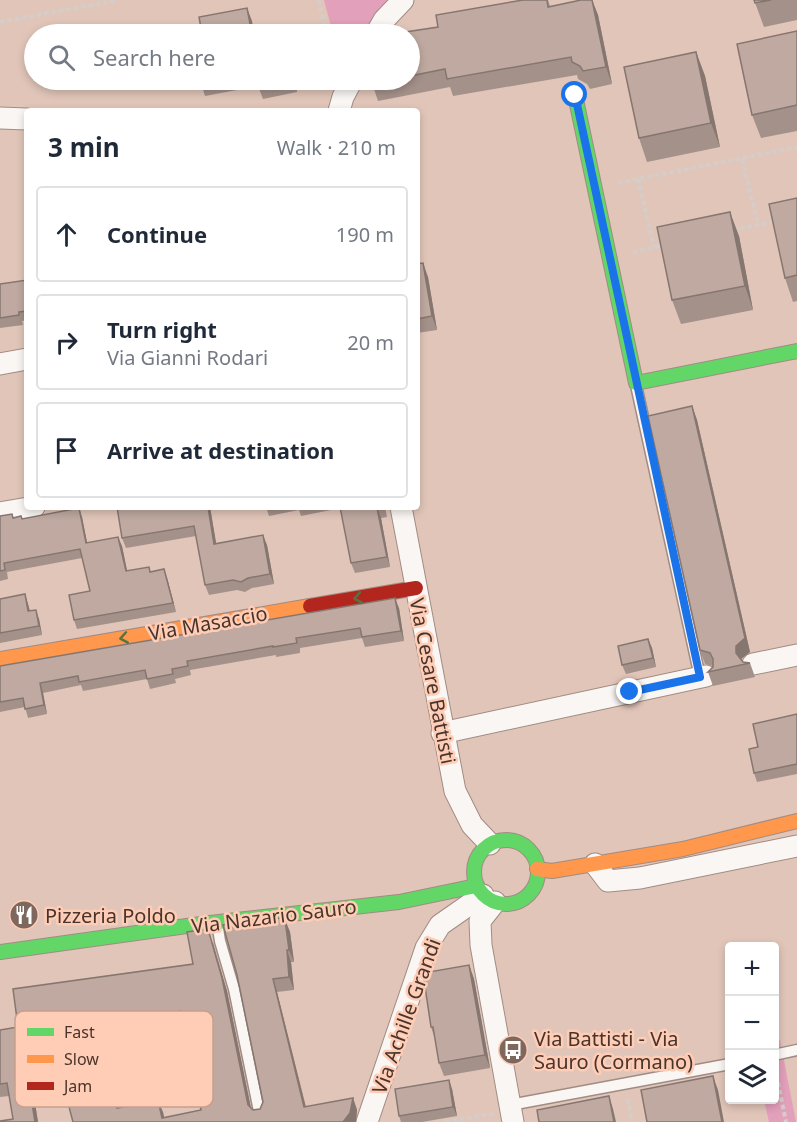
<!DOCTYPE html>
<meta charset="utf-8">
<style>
:root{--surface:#fff;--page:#f2f2f3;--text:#1f2937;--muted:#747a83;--line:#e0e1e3}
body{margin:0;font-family:"Noto Sans",sans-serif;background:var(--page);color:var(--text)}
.controls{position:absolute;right:18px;bottom:18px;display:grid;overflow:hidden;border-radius:6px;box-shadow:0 3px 9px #0003}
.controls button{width:54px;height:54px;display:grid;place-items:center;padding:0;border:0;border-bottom:2px solid var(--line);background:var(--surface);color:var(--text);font:30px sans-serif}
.stop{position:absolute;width:18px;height:18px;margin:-14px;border:4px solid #1a73e8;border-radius:50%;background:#fff}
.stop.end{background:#1a73e8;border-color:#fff;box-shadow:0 2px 6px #0008}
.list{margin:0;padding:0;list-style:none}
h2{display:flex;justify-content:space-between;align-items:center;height:78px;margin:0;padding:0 24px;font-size:26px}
h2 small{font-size:20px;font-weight:400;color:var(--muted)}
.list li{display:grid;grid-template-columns:39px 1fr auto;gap:18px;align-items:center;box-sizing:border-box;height:96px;margin:0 12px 12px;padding:0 12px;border:2px solid var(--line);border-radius:6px}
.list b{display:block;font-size:22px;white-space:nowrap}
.list p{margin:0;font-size:20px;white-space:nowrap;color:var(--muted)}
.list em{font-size:20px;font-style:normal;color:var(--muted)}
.icon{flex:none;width:33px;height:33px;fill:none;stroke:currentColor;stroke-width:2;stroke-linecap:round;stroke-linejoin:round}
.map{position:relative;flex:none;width:797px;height:1122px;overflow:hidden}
.search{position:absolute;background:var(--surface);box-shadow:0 3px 9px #0003;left:24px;top:24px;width:396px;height:66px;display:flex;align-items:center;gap:15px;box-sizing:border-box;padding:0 21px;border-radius:33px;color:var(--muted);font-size:22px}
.panel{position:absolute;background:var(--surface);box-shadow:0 3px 9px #0003;left:24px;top:108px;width:396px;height:402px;border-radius:6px}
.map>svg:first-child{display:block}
</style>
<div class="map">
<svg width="797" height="1122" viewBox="0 0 797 1122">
<rect width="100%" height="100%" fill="#e1c5b9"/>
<path fill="#e3a0bb" d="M324,0h65l-27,34h-29z
M780,1040l16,82h-27l-5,-22h10l1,-59z"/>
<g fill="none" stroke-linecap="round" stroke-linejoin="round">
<g stroke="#a18c83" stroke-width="13">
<path id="lane" d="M636,385l64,292
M217,922l3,19 14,48 26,127
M774,1055l23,-5
M510,1105l220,-41"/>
</g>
<g stroke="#a18c83" stroke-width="23">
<path id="street" d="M376,34l8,-14 19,-20
M339,111l4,-14 9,-17
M0,118l27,1
M0,364l27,-5
M401,507l54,284 17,34 18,19
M0,513l34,-6
M753,664l44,-9
M442,733l264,-57
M595,864l13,17 32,-3 157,-32
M495,902l-15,19 1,24 32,177
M367,1122l59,-174 14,-23 43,-30"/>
</g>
<g stroke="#a18c83" stroke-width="16">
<path id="fast" d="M575,95l61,288 161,-32
M474 872a32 32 0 1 1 64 0a32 32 0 1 1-64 0Z
M0,952l201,-28 198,-22 77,-16"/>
</g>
<g stroke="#a18c83" stroke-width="16">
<path id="slow" d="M0,659l310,-53
M537,869l15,2 131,-22 114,-28"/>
</g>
<g stroke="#a18c83" stroke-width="16">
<path id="jam" d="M310,606l106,-18"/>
</g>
<path stroke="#d4cdc9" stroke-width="4" stroke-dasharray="4.5 3" stroke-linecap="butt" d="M319,0l7,34
M0,22l118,-22
M742,159l16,65
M638,179l16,68
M618,183l179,-36
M733,230l43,-9
M633,252l31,-7
M775,1068l11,54
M628,1099l4,23
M445,1122l48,-8"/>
<use href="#lane" stroke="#faf6f4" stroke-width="10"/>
<use href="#street" stroke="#faf6f4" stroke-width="21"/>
<use href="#fast" stroke="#63d668" stroke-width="14"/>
<use href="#slow" stroke="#ff974d" stroke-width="14"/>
<use href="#jam" stroke="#b3261e" stroke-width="14"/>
</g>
<path fill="#a4918a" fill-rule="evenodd" d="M523,0h25l2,6 42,-6 6,15 14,69 -22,5 -3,-5 -9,-5 -1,-4 -124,21 -3,-9 -72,14 -7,-21h39v-46l28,-7z
M754,0h43v20l-33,7z
M797,31v100l-36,7 -9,-23z
M696,52l9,24 15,71 -73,15 -8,-24z
M200,80h95l2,12 -34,7 -5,-13 -53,10z
M797,198v103l-4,1 -8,-24z
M739,236l14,74 -72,14 -9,-24z
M417,264l11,13 9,53 -20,3z
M27,280v40l-5,1 1,4 -23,3v-44z
M692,406l5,14 53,232 -9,7 2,3 7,1 5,14 -42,9 -5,-14 5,-6 -8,-2 -5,-14z
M117,507h93l6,37 51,1 7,39 -22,4 -7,4 -8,-2 -28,5 -4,-10 -9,-49 -70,12 -4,-10z
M266,507h119l2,10 -6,1 9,49 -35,6 -4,-10 -10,-55 -40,8 -2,-6 -30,6z
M0,516l13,2 8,-2 1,3 60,-2 5,26 35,3 5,25 24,1 13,-3 3,9 9,34 -99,17 -3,-9 16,-29 -8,-33 -75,14 1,7 -8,2z
M25,594l5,17 9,8 3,16 -42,8v-44z
M399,608l5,33 -39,6 -3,-9 -62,10v5l-24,4v-2l-86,15 1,5 -16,4 1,4 -26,6 -3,-10 -64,12 -2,-6 -38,8 4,21 -19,4 -3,-11 -25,5v-46z
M648,639l4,9 4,19 -30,7 -4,-9z
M797,714v60l-40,8 -3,-9 4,-26z
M285,920l5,12 4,30h-3l3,28 -17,2 29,115 47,-9 4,12 -1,12h-283l-11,-44 -30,6 6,38h-38l13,-3 -4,-23 -9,1v-67l18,-3 175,-63 20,-22 14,49 24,117 2,2 7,-1 3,-7 -26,-127zM184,1024l17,86 -37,8 -1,-6 -44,-4 -10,-47 5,-1 -2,-7 37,-4 -2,-21z
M469,965l5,14 16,89 -46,8 -5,-13 -4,-24 -4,-12z
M449,1080l3,9 5,27 -35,6h-21l-2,-6z"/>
<path fill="#867670" d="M592,0l6,15 14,69 -6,-17z
M247,8l5,13 2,13h-2z
M696,52l9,24 15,71 -9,-24z
M293,80h2l2,12z
M730,212l9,24 14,74 -8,-24z
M423,263l5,14 9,53 -5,-14z
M692,406l5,14 53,232 -9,7 -5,-6v-7z
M208,507h2l8,47 -4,-10z
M79,508l3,9 7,35 -3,-9z
M377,508l4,10 9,49 -3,-10z
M263,535l4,10 7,39 -4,-10z
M118,537l4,9 7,34 -3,-9z
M164,569l3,9 9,34 -3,-9z
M25,594l3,10 4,16 -4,-9z
M395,598l4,10 5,33 -3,-10z
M36,610l3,9 3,16 -3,-9z
M648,639l4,9 4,19 -3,-9z
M40,683l3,10 4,21 -3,-9z
M285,920l5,12 4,30 -5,-12z
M208,929l19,62 26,127 -5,-13z
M287,950l4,12 3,28 -5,-13z
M469,965l5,14 16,89 -5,-13z
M273,979l4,13 32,128 -5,-13z
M142,1016l5,12 2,21 -4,-13z
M105,1049l4,12 13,60 -5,-13z
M27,1072l5,12 6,38h-3z
M713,1076l5,14 6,32h-2z
M449,1080l3,9 5,27 -4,-9z
M609,1096l4,13 3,13h-2z
M353,1098l4,12 -1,12h-13z
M158,1100l5,12 2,10h-2z"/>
<path fill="#bfa9a0" stroke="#867670" stroke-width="1.5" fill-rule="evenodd" d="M523,0h24l1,7 33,-7h11l14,67 -23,4 -3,-5 -8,-4 -1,-5 -124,22 -2,-10 -35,7v-42h-18l46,-7 -2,-12z
M754,0h17l-16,3z
M247,8l5,26h-50l-3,-17z
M797,31v74l-45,10 -15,-71z
M284,32v2h-14z
M696,52l15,71 -72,15 -15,-71z
M200,80h17l-17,3z
M257,80h31l-30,5z
M371,80h23l-22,4z
M797,198v77l-12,3 -16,-74z
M730,212l15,74 -73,14 -15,-73z
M423,263l9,53 -15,3v-55z
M27,280v31l-8,1v3l-19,3v-34z
M692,406l53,232 -9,8v7l7,9 7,1 -42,9 5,-5v-8l-3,-6 -10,-3 -52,-234z
M117,507h91l6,37 49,-9 7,39 -22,4 -7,4 -8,-2 -28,5 -11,-59 -72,12z
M340,507h43l-6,1 10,49 -36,6z
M79,508l7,35 32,-6 8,34 23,-4 1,5 14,-3 9,34 -99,17 -5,-25 21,-4 -10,-42 -76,14 1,7 -5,1v-55l12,-2 1,4 8,-2 1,3z
M25,594l3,17 8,-1 3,16 -39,7v-34z
M395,598l6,33 -39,6 -2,-9 -64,10 1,5 -24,4v-1l-86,15 1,5 -16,3 1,5 -26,5 -2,-9 -66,12 -1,-6 -38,7 4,22 -19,4 -2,-11 -23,4v-36z
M648,639l5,19 -31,7 -4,-19z
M797,714v50l-43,9 -5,-24 9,-2 -5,-23z
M282,918l3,2 4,30h-2l2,27 -16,2 31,128 49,-9 -3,15 -7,9h-270l-15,-57 -31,7 8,50h-35v-1l13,-2 -6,-36 -7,1v-54l18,-3 -5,-38 180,-25 -6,-32 21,-3 14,49 26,127 5,5 7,-1 3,-7 -26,-127 -14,-50zM181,1011l20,99 -39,8 -4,-18 -41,8 -12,-59 4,-1 -2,-8 38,-4 -3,-20z
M469,965l16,90 -46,8 -6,-36h-2l-8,-54z
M713,1076l9,46h-75l-6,-32z
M449,1080l4,27 -54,9 -4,-27z
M609,1096l5,26h-75l-2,-12z"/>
<defs><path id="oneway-chevron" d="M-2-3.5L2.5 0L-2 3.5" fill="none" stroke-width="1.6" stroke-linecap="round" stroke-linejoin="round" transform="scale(1.5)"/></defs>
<g stroke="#537543">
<use href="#oneway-chevron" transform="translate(358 598) rotate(170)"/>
<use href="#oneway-chevron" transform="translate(124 638) rotate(170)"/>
</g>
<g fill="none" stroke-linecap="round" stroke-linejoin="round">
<path stroke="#1a73e8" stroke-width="8" d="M575,95l125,582 -70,15"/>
</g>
<defs>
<g id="restaurant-disc" transform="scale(1.5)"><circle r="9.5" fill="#7e675d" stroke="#ffccb6"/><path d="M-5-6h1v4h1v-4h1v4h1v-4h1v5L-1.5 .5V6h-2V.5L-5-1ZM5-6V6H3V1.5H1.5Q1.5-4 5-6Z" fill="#fff"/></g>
<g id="bus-disc" transform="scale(1.5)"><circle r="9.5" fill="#7e675d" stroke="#ffccb6"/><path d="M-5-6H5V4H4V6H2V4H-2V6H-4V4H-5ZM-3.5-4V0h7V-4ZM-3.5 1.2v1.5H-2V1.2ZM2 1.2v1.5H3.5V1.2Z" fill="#fff"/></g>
</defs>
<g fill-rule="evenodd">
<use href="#restaurant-disc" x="24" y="915"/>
<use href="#bus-disc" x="513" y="1050"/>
</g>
<g text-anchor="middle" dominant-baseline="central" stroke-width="5" stroke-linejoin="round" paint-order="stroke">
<g font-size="20" fill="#48342b" stroke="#ffccb6">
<text transform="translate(208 623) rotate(-10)">Via Masaccio</text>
<text transform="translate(433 681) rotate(79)">Via Cesare Battisti</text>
<text transform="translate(274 916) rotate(-7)">Via Nazario Sauro</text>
<text transform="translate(406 1016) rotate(-70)">Via Achille Grandi</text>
</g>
<g font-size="20" fill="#48342b" stroke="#ffccb6" text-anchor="start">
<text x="45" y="915">Pizzeria Poldo</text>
<text x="534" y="1038">Via Battisti - Via<tspan x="534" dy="23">Sauro (Cormano)</tspan></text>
</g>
</g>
<rect x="15" y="1011" width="198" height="96" rx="9" fill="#ffccb6" stroke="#c89e8c" stroke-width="1.5"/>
<rect x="27" y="1028" width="27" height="8" fill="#63d668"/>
<rect x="27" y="1055" width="27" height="8" fill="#ff974d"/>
<rect x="27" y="1082" width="27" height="8" fill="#b3261e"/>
<g font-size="16" fill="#48342b">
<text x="64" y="1038">Fast</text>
<text x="64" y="1065">Slow</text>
<text x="64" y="1092">Jam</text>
</g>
</svg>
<div class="controls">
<button>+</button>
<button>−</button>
<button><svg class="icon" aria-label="layers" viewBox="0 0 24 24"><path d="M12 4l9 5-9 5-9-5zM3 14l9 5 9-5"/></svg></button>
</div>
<div class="stop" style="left:575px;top:95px"></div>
<div class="stop end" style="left:630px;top:692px"></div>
<div class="search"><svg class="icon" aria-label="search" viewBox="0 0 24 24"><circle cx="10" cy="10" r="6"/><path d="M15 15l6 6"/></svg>Search here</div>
<section class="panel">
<h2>3 min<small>Walk · 210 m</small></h2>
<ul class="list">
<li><svg class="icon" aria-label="ahead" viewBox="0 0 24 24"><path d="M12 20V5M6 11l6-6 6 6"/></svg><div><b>Continue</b></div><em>190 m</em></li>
<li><svg class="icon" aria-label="right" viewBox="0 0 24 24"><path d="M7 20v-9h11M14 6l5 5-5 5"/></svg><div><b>Turn right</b><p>Via Gianni Rodari</p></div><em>20 m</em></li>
<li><svg class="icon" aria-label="arrive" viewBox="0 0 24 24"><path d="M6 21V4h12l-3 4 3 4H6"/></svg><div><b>Arrive at destination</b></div></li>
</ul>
</section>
</div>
